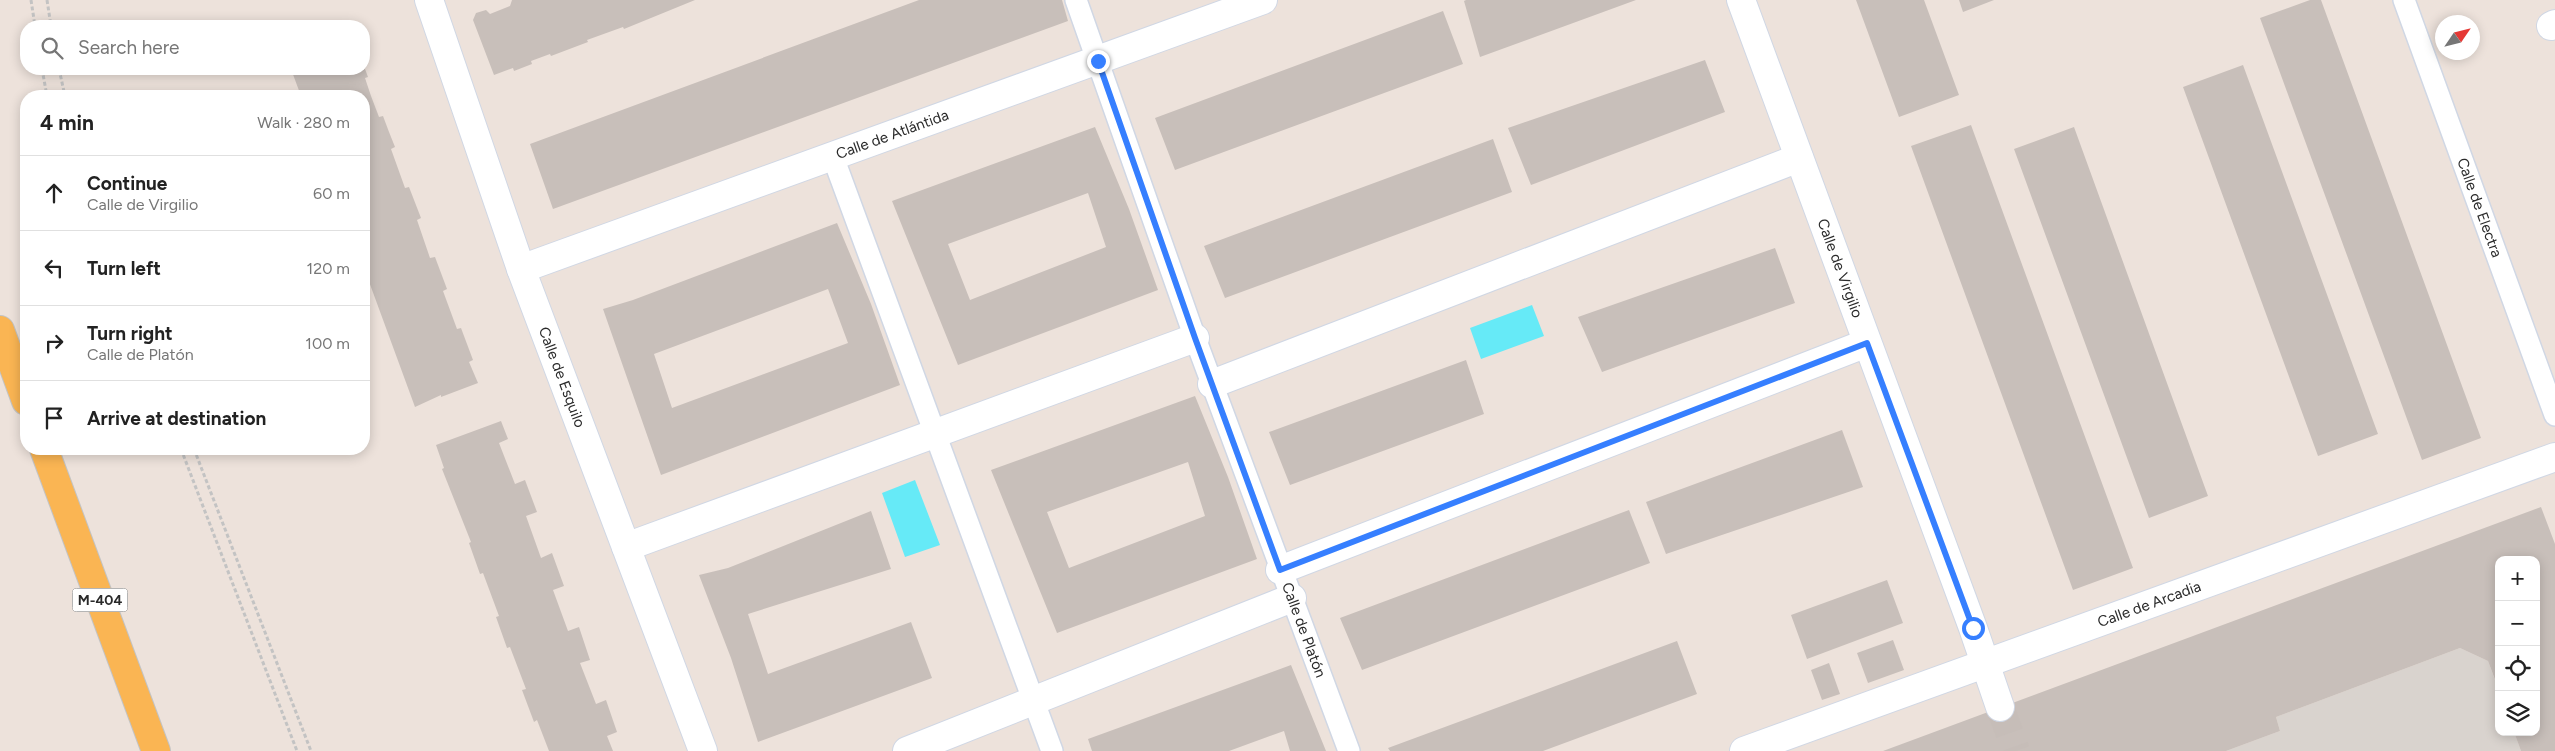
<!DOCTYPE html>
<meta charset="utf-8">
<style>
:root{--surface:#fff;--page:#f6f6f6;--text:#222;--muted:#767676;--line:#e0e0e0}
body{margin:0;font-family:Figtree,sans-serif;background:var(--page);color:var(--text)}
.controls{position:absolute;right:15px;bottom:15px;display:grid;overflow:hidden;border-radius:10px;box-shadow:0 2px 12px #0003}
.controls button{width:45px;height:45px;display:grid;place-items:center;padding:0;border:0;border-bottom:1px solid var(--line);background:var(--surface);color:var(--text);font:25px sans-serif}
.compass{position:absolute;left:2435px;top:15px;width:45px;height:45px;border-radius:50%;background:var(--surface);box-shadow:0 2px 12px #0003;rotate:55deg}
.stop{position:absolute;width:15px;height:15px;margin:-11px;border:4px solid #367fff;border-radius:50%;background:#fff}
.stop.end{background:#367fff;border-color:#fff;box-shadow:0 1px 5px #0008}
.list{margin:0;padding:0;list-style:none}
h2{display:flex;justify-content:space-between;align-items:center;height:65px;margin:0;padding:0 20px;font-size:21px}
h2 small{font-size:16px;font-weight:400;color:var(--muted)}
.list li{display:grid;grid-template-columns:32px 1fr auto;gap:15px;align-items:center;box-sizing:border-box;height:75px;padding:0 20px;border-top:1px solid var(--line)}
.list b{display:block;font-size:19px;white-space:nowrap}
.list p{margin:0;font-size:16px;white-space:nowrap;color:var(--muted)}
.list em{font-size:16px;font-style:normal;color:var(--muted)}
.icon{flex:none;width:28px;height:28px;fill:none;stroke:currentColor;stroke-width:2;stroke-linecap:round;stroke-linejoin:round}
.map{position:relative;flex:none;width:2555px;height:751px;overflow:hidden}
.search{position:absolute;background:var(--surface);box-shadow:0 2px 12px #0003;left:20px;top:20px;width:350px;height:55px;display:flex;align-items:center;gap:12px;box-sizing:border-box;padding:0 18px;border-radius:20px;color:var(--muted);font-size:19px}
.panel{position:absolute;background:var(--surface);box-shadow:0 2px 12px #0003;left:20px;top:90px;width:350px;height:365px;border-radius:20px}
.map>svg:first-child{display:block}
</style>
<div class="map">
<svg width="2555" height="751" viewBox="0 0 2555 751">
<rect width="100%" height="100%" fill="#ede2db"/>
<path fill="#d9d3ce" d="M2460,648l28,13 11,30v41h15l7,19h-295l54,-20 -4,-14z"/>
<path fill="#66eaf7" d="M1532,305l12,31 -63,23 -11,-31z
M915,480l25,65 -35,12 -23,-64z"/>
<path fill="#c8bfba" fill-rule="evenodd" d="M512,0h183l-71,29 -1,-2 -36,13 1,2 -37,14 -1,-2 -19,7 1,3 -18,7 -1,-3 -19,7 -21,-55 3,-7 10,-3 4,4 20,-8z
M919,0h143l6,21 -515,188 -23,-65z
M1466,0h170l-156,57 -16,-56z
M1856,0h68l35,95 -60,22z
M1959,0h35l-31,12z
M2310,0h11l160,438 -59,22 -162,-442z
M1443,11l20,53 -288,106 -20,-52z
M1705,60l20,52 -194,73 -23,-57z
M2243,65l135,369 -60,22 -135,-369z
M291,69h74l3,8 -3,1 6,18 8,21 4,-1 6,16 6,15 -4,2 14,39 4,-1 12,31 -4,2 13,38 5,-1 12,32 -4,2 14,38 4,-1 12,32 -4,2 9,21 -37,14v-2l-26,12 -51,-139v-172h-63z
M1971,125l162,443 -60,22 -162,-444z
M1095,127l34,82 29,81 -200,75 -66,-164zM1088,193l18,54 -136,53 -22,-56z
M2074,127l134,369 -59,22 -135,-369z
M1493,139l19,53 -287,106 -21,-52z
M837,223l34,81 29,81 -239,90 -58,-166 30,-9zM828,289l20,54 -176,65 -18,-54z
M1775,248l20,55 -193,69 -24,-55z
M1466,360l18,54 -194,71 -21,-53z
M1195,396l33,81 29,82 -200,74 -66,-163zM1188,462l17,54 -136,52 -22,-56z
M501,421l7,18 -9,4 16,41 10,-4 12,32 -11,4 15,42 11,-5 12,33 -11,4 15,41 11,-4 11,33 -10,3 16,41 10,-4 11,32 -10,4 6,15h-64l-12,-31 -3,2 -12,-32 4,-1 -16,-42 -3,1 -11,-31 3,-1 -16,-43 -3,1 -11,-31 2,-1 -29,-73 2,-1 -8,-23z
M1842,430l21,57 -197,67 -20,-52z
M2541,507l14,37v207h-34l-7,-19h22v-172h-37v130l-11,-29 -28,-13 -184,69 4,14 -54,20h-343z
M1629,510l21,53 -288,107 -22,-52z
M871,511l20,58 -143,45 20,60 143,-52 21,56 -174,64 -27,-84 -32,-83 29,-7z
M1887,580l16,43 -96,36 -16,-44z
M1893,640l11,30 -36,13 -11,-30z
M1677,641l20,53 -154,57h-153l-2,-3z
M1829,663l11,31 -18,6 -11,-30z
M1291,665l35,86h-36l-6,-20 -55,20h-137l-4,-12z"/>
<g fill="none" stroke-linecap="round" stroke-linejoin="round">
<path stroke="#c6bdb8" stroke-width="28" stroke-dasharray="28 14" stroke-linecap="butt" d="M2000,707l16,44"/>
<g stroke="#d0d7e4" stroke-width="24">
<g id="pedestrian">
<path id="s1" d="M1076,0l119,338 154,413"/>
<path id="s2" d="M2404,0l151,415"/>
<path d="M833,157l219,594"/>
</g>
</g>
<g stroke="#d0d7e4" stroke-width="30">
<g id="minor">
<path id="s3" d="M429,0l92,269 182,482"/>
<path d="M2551,26l4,-2"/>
<path id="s4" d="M521,269l742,-269"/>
<path d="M1212,384l587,-226"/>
<path d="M626,547l569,-209"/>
<path d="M1280,570l587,-227"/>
<path d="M907,751l385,-153"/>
<path id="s5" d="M1744,751l811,-294"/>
</g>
</g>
<g stroke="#d0d7e4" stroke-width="30">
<g id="tertiary">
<path id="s6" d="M1741,0l232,628 27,79"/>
</g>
</g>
<g stroke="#c3c3c3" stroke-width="30">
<path id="primary" d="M0,330l26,71
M44,449l112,302"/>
</g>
<path stroke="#c3c3c3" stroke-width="3" stroke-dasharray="4 2.5" stroke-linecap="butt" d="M31,0l4,26
M47,0l4,26
M42,69l5,27
M59,69l6,27
M181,449l116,302
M194,449l117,302"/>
<use href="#pedestrian" stroke="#fff" stroke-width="21"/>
<use href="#minor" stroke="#fff" stroke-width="28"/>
<use href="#tertiary" stroke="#fff" stroke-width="28"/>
<use href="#primary" stroke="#fab553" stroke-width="28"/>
</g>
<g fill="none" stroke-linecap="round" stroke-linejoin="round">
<path stroke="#367fff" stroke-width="6" d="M1098,61l97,277 85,232 587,-227 106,285"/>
</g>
<g text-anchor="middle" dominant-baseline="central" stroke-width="5" stroke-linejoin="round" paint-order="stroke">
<rect fill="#fff" stroke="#6a6a6a" stroke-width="1" x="72.5" y="588.5" width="55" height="23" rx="4"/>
<g font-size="14" font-weight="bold" fill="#2a2a2a">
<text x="100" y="600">M-404</text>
</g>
<g font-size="15" fill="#2a2a2a" stroke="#fff">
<text stroke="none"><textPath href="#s4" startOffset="395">Calle de Atlántida</textPath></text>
<text stroke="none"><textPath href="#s2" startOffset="221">Calle de Electra</textPath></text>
<text stroke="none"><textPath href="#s6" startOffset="286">Calle de Virgilio</textPath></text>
<text stroke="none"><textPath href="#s3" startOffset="400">Calle de Esquilo</textPath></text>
<text stroke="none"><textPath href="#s5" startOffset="431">Calle de Arcadia</textPath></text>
<text stroke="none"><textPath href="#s1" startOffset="670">Calle de Platón</textPath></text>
</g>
</g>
</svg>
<div class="controls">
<button>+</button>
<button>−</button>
<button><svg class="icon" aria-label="locate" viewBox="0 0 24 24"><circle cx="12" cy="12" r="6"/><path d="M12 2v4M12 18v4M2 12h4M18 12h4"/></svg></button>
<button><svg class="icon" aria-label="layers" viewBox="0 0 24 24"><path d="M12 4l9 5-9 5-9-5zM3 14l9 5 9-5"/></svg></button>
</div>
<svg class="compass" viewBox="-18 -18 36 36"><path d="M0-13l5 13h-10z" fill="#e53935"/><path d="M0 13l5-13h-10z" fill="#767676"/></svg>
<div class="stop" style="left:1973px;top:628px"></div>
<div class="stop end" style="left:1098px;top:61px"></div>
<div class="search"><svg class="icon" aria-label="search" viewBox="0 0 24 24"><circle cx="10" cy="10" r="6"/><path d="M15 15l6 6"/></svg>Search here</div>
<section class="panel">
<h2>4 min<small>Walk · 280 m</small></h2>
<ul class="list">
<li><svg class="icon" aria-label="ahead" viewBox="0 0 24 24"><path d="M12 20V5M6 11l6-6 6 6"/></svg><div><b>Continue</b><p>Calle de Virgilio</p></div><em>60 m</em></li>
<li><svg class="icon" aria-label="left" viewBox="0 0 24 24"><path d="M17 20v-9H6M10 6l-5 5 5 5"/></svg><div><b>Turn left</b></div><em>120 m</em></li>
<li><svg class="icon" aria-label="right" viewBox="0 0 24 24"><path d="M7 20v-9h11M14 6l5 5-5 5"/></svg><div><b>Turn right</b><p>Calle de Platón</p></div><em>100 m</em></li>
<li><svg class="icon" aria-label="arrive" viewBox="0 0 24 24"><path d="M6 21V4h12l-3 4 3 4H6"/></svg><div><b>Arrive at destination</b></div></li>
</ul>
</section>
</div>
